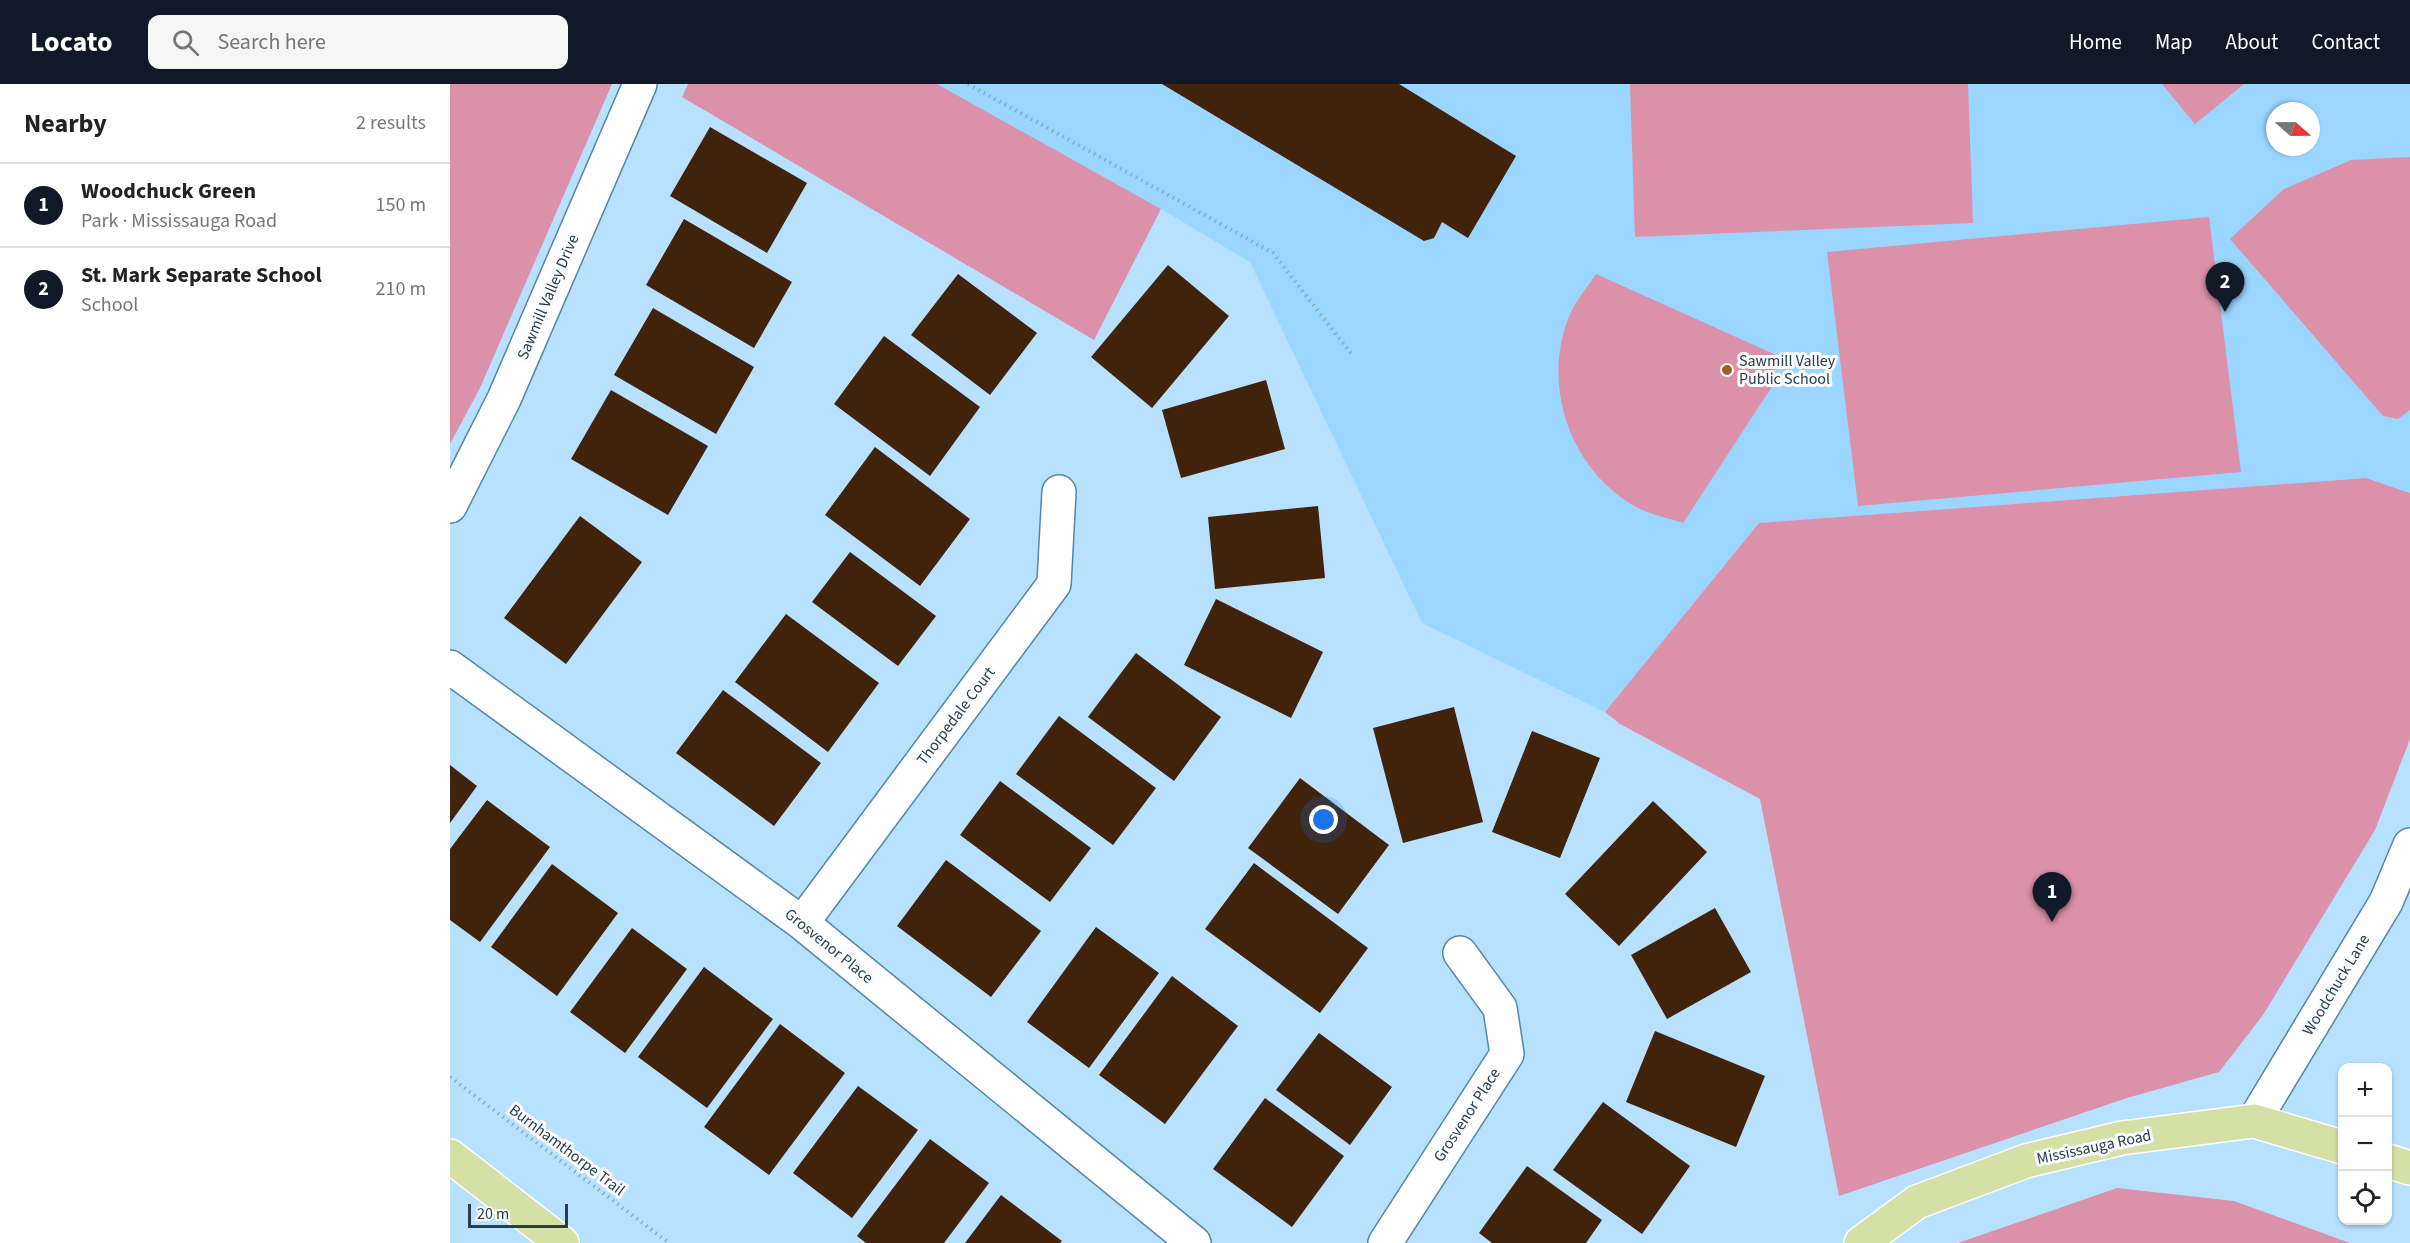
<!DOCTYPE html>
<meta charset="utf-8">
<style>
:root{--surface:#fff;--page:#f6f6f6;--text:#222;--muted:#767676;--line:#e0e0e0;--accent:#111827}
body{margin:0;font-family:"Source Sans 3",sans-serif;background:var(--page);color:var(--text)}
.controls{position:absolute;right:18px;bottom:18px;display:grid;overflow:hidden;border-radius:12px;box-shadow:0 2px 4px #0004}
.controls button{width:54px;height:54px;display:grid;place-items:center;padding:0;border:0;border-bottom:2px solid var(--line);background:var(--surface);color:var(--text);font:30px sans-serif}
.compass{position:absolute;left:1816px;top:18px;width:54px;height:54px;border-radius:50%;background:var(--surface);box-shadow:0 2px 4px #0004;rotate:110deg}
.scale{position:absolute;left:18px;bottom:15px;width:100px;box-sizing:border-box;padding-left:6px;border:3px solid #273d4b;border-top:0;font-size:16px;line-height:21px;white-space:nowrap;color:#273d4b;-webkit-text-stroke:4px #fcfcfc;paint-order:stroke}
.you{position:absolute;left:874px;top:736px;width:21px;height:21px;margin:-15px;border:4px solid #fff;border-radius:50%;background:#1a73e8;box-shadow:0 0 0 9px #1a73e833}
.badge{display:grid;place-items:center;width:39px;height:39px;border-radius:50%;background:var(--accent);color:#fff;font-size:20px;font-weight:700}
.pin{position:absolute;translate:-50% -50px;filter:drop-shadow(0 2px 3px #0008)}
.pin::after{content:'';position:absolute;top:32px;width:21px;height:18px;background:inherit;clip-path:polygon(0 0,100% 0,50% 100%)}
.list{margin:0;padding:0;list-style:none}
h2{display:flex;justify-content:space-between;align-items:center;height:78px;margin:0;padding:0 24px;font-size:26px}
h2 small{font-size:20px;font-weight:400;color:var(--muted)}
.list li{display:grid;grid-template-columns:39px 1fr auto;gap:18px;align-items:center;box-sizing:border-box;height:84px;padding:0 24px;border-top:2px solid var(--line)}
.list b{display:block;font-size:22px;white-space:nowrap}
.list p{margin:0;font-size:20px;white-space:nowrap;color:var(--muted)}
.list em{font-size:20px;font-style:normal;color:var(--muted)}
.icon{flex:none;width:33px;height:33px;fill:none;stroke:currentColor;stroke-width:2;stroke-linecap:round;stroke-linejoin:round}
.map{position:relative;flex:none;width:1960px;height:1159px;overflow:hidden}
header{display:flex;align-items:center;gap:36px;box-sizing:border-box;height:84px;padding:0 30px;background:var(--accent);color:#fff}
header strong{font-size:28px}
nav{display:flex;gap:33px;margin-inline-start:auto;font-size:21px}
.search{width:420px;height:54px;background:var(--page);display:flex;align-items:center;gap:15px;box-sizing:border-box;padding:0 21px;border-radius:12px;color:var(--muted);font-size:22px}
main{display:flex}
aside{flex:1;background:var(--surface)}
.map>svg:first-child{display:block}
</style>
<header>
<strong>Locato</strong>
<div class="search"><svg class="icon" aria-label="search" viewBox="0 0 24 24"><circle cx="10" cy="10" r="6"/><path d="M15 15l6 6"/></svg>Search here</div>
<nav><a>Home</a><a>Map</a><a>About</a><a>Contact</a></nav>
</header>
<main>
<aside>
<h2>Nearby<small>2 results</small></h2>
<ul class="list">
<li><span class="badge">1</span><div><b>Woodchuck Green</b><p>Park · Mississauga Road</p></div><em>150 m</em></li>
<li><span class="badge">2</span><div><b>St. Mark Separate School</b><p>School</p></div><em>210 m</em></li>
</ul>
</aside>
<div class="map">
<svg width="1960" height="1159" viewBox="0 0 1960 1159">
<rect width="100%" height="100%" fill="#b7e1fe"/>
<path fill="#9ad6ff" fill-rule="evenodd" d="M487,0h1473v409l-44,-15 -607,45 -154,189 -183,-89 -172,-361 -89,-53zM1825,27h36v36h-36z"/>
<path fill="#dc91aa" d="M0,0h162l-132,304 -30,56z
M238,0h249l224,125 -67,131 -412,-243z
M1180,0h338l5,139 -338,14z
M1712,0h82l-49,40z
M1960,73v253l-12,9 -15,-3 -153,-177 54,-50 67,-29z
M1759,133l32,255 -383,34 -31,-254z
M1146,190l178,80 1,28 -92,141c-14,-5 -31,-8 -43,-14 -70,-36 -101,-126 -69,-197 6,-13 17,-26 25,-38z
M1916,394l44,15v246l-35,91 -112,185 -44,57 -92,26 -288,98 -79,-397 -140,-75 -15,-12 154,-189z
M1667,1104l117,13 116,42h-392z"/>
<path fill="#40230a" d="M712,0h237l117,72 -48,82 -26,-16 -8,16 -10,3z
M260,43l97,56 -40,70 -97,-57z
M234,135l108,63 -38,66 -108,-63z
M718,181l61,51 -77,92 -61,-51z
M508,190l79,59 -47,62 -79,-60z
M203,224l101,59 -38,67 -102,-59z
M434,252l96,71 -50,69 -96,-72z
M816,296l19,69 -104,29 -19,-68z
M161,306l97,56 -40,69 -97,-56z
M425,363l95,72 -50,67 -95,-71z
M868,422l7,72 -110,11 -7,-72z
M130,432l62,46 -76,102 -62,-46z
M400,468l86,64 -38,50 -86,-64z
M766,515l107,53 -32,66 -107,-53z
M336,530l93,69 -51,69 -93,-70z
M686,569l85,64 -47,64 -86,-64z
M273,606l98,73 -47,63 -98,-73z
M1004,623l29,115 -80,21 -30,-115z
M609,632l97,72 -43,57 -97,-71z
M1082,647l68,27 -40,100 -68,-26z
M0,681l27,21 -27,37z
M850,694l89,67 -51,69 -90,-66z
M550,697l91,67 -41,54 -90,-67z
M37,716l63,47 -70,95 -30,-22v-71z
M1203,717l54,51 -88,94 -54,-52z
M496,776l95,71 -50,66 -94,-71z
M804,779l114,85 -48,65 -115,-84z
M102,780l66,49 -61,83 -66,-49z
M1265,824l36,64 -84,47 -36,-64z
M646,843l63,46 -70,95 -62,-46z
M182,844l55,41 -62,84 -55,-41z
M254,883l69,52 -66,89 -69,-51z
M722,892l66,50 -73,98 -66,-49z
M330,940l65,49 -76,102 -65,-48z
M1205,947l110,45 -29,71 -110,-45z
M869,949l73,54 -42,58 -74,-55z
M408,1002l60,44 -66,88 -59,-45z
M815,1014l79,58 -52,71 -79,-58z
M1153,1018l87,64 -48,68 -89,-64z
M480,1055l59,44 -45,60h-78l-9,-7z
M1077,1082l75,54 -16,23h-94l-13,-10z
M551,1111l61,46 -2,2h-95z"/>
<g fill="none" stroke-linecap="round" stroke-linejoin="round">
<g stroke="#5386a7" stroke-width="36">
<path id="minor" d="M0,422l54,-107 136,-315
M0,583l352,256 392,320
M352,839l252,-339 5,-92
M1804,1037l132,-219 24,-57
M935,1159l122,-189 -7,-46 -40,-55"/>
</g>
<g stroke="#fff" stroke-width="36">
<path id="major" d="M0,1072l112,87
M1938,1077l22,7
M1411,1159l56,-41 109,-41 96,-23 132,-17 88,26"/>
</g>
<path stroke="#88abc3" stroke-width="4" stroke-dasharray="1.5 4.5" stroke-linecap="butt" d="M518,0l305,169 80,103
M0,993l219,166"/>
<use href="#minor" stroke="#fff" stroke-width="33"/>
<use href="#major" stroke="#d5e0a6" stroke-width="33"/>
</g>
<circle fill="#9f5f27" stroke="#fcfcfc" stroke-width="2" cx="1277" cy="286" r="6"/>
<g text-anchor="middle" dominant-baseline="central" stroke-width="6" stroke-linejoin="round" paint-order="stroke">
<g font-size="16" fill="#273d4b" stroke="#fcfcfc">
<text transform="translate(98 213) rotate(-67)">Sawmill Valley Drive</text>
<text transform="translate(506 632) rotate(-53)">Thorpedale Court</text>
<text transform="translate(379 862) rotate(39)">Grosvenor Place</text>
<text transform="translate(1886 901) rotate(-59)">Woodchuck Lane</text>
<text transform="translate(1017 1031) rotate(-57)">Grosvenor Place</text>
<text transform="translate(1644 1063) rotate(-12)">Mississauga Road</text>
<text transform="translate(117 1066) rotate(37)">Burnhamthorpe Trail</text>
</g>
<g font-size="16" fill="#273d4b" stroke="#fcfcfc" text-anchor="start">
<text x="1289" y="277">Sawmill Valley<tspan x="1289" dy="18">Public School</tspan></text>
</g>
</g>
</svg>
<div class="controls">
<button>+</button>
<button>−</button>
<button><svg class="icon" aria-label="locate" viewBox="0 0 24 24"><circle cx="12" cy="12" r="6"/><path d="M12 2v4M12 18v4M2 12h4M18 12h4"/></svg></button>
</div>
<svg class="compass" viewBox="-18 -18 36 36"><path d="M0-13l5 13h-10z" fill="#e53935"/><path d="M0 13l5-13h-10z" fill="#767676"/></svg>
<div class="scale">20 m</div>
<div class="you"></div>
<div class="pin badge" style="left:1602px;top:838px">1</div>
<div class="pin badge" style="left:1775px;top:228px">2</div>
</div>
</main>
